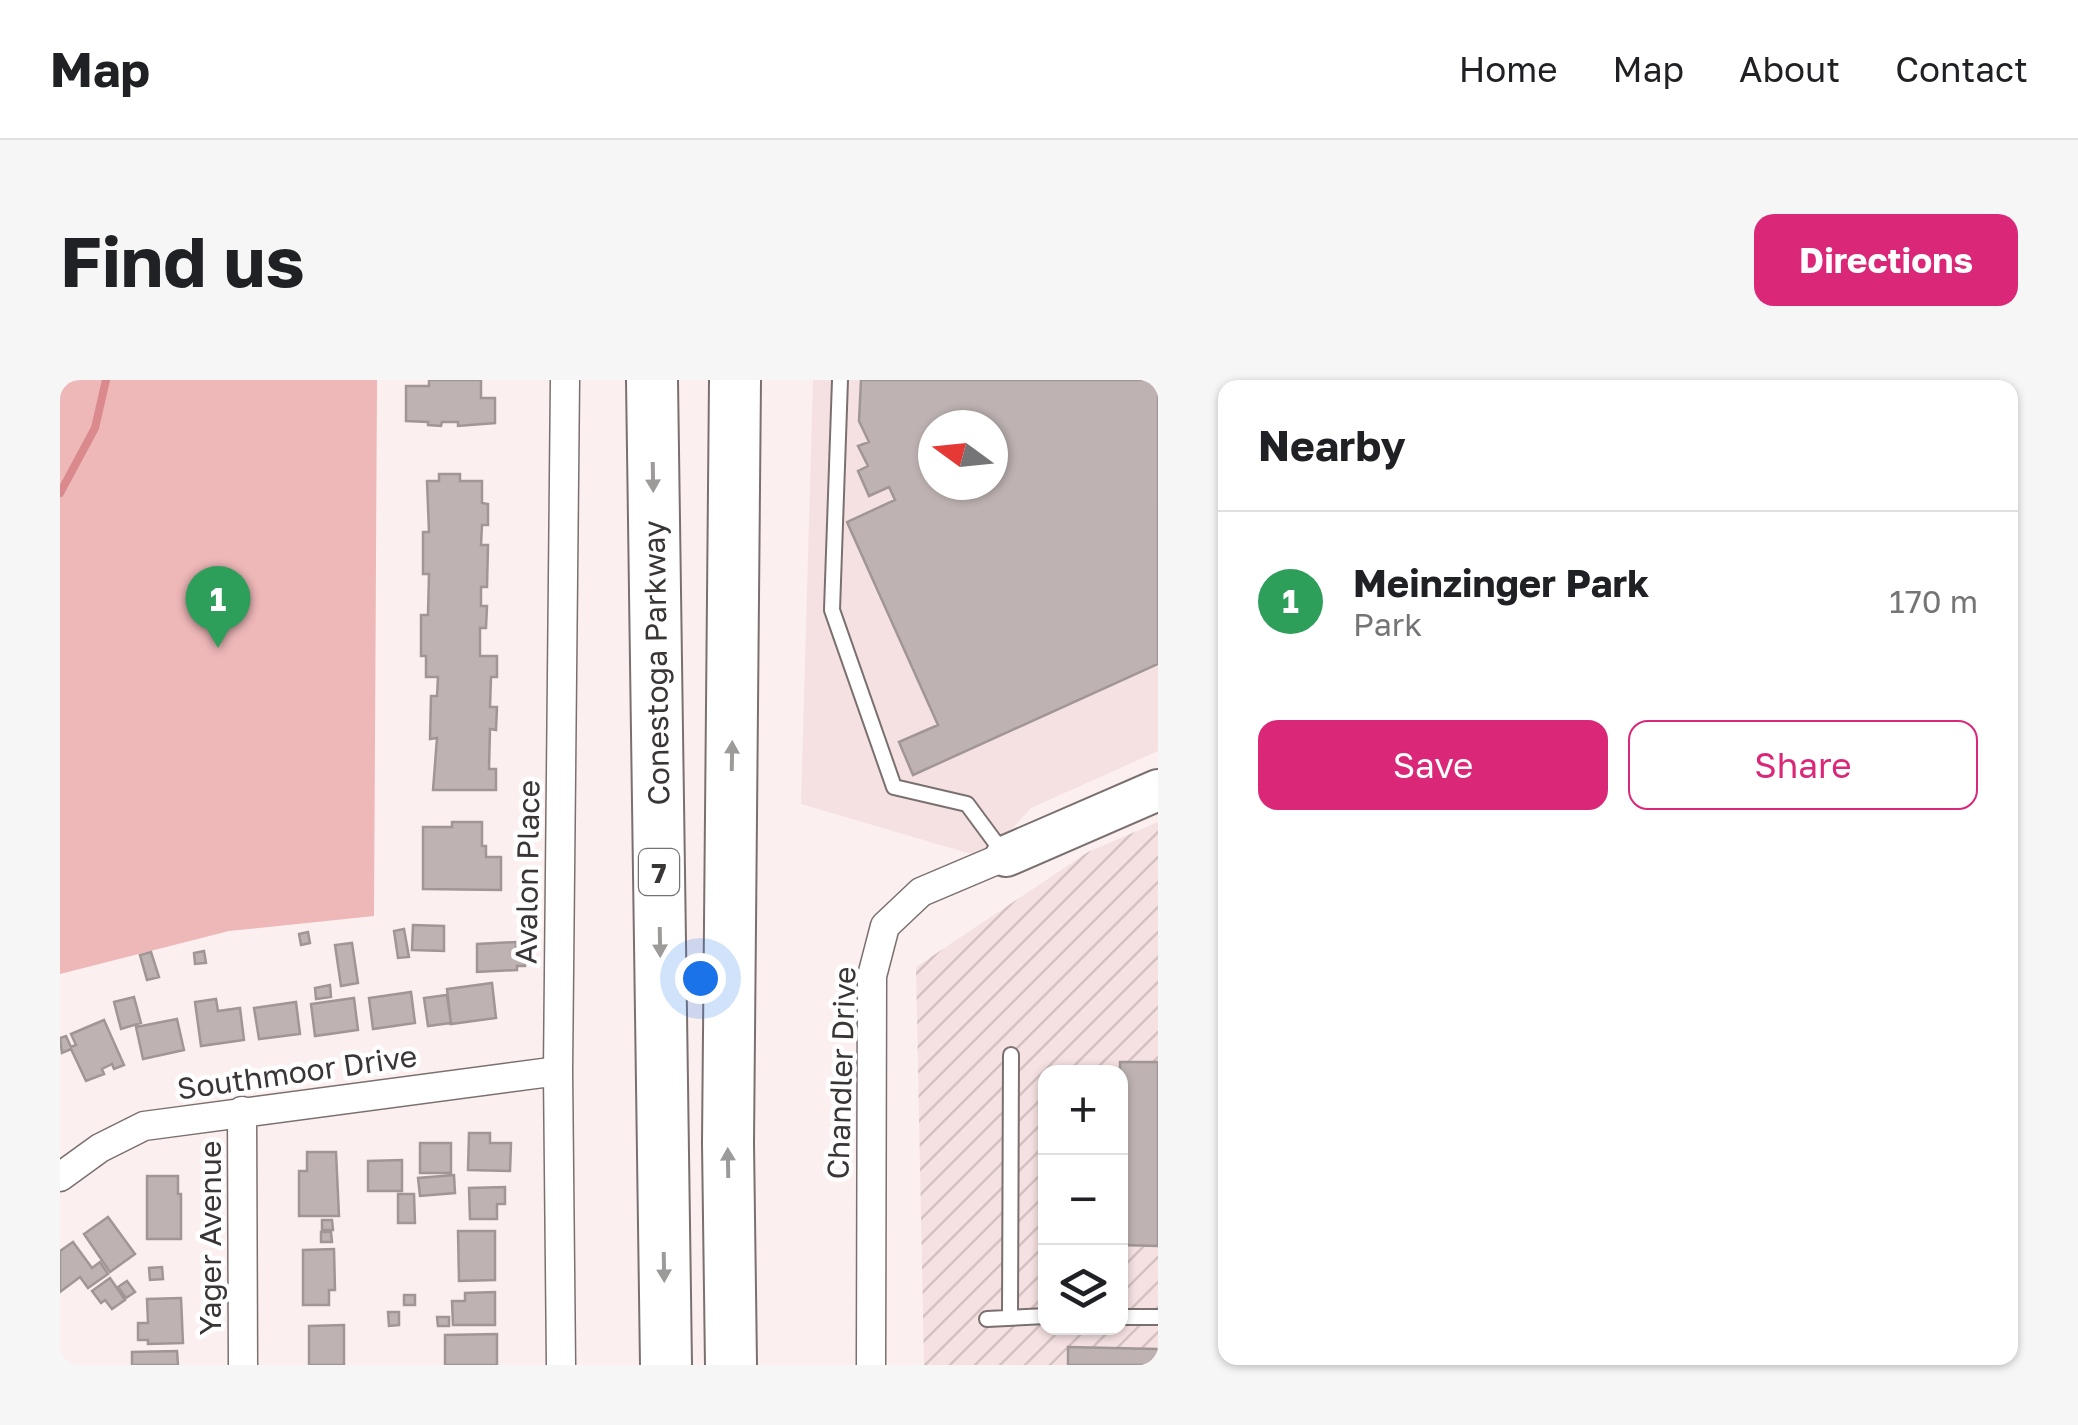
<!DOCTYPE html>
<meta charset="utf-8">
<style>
:root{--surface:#fff;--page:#f6f6f6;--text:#202124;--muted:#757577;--line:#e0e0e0;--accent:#db2777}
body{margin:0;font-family:"Golos Text",sans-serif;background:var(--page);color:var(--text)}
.controls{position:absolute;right:30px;bottom:30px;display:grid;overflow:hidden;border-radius:20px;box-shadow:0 2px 8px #0004}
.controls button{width:90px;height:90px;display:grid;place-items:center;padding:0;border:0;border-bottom:2px solid var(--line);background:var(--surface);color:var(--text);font:50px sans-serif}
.compass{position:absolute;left:858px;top:30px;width:90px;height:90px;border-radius:50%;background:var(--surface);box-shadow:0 2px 8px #0004;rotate:285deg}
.you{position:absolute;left:640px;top:598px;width:35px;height:35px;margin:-25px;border:8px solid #fff;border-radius:50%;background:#1a73e8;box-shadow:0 0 0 15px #1a73e833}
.badge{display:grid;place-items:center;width:65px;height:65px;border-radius:50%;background:var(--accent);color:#fff;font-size:32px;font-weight:700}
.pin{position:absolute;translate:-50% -82px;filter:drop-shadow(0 2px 5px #0008)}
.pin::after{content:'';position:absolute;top:52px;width:35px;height:30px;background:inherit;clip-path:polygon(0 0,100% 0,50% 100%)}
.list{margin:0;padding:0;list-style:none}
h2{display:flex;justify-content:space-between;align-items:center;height:130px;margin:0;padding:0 40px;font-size:42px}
h2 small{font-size:32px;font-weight:400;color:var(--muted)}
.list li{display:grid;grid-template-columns:65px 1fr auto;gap:30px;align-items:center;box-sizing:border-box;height:180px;padding:0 40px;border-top:2px solid var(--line)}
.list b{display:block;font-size:38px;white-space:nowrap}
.list p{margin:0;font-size:32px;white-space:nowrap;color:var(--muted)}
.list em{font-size:32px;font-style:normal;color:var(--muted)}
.actions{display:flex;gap:20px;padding:30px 40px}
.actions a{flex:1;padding:22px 0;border:2px solid var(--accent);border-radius:20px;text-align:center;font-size:35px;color:var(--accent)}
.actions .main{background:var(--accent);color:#fff}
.icon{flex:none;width:55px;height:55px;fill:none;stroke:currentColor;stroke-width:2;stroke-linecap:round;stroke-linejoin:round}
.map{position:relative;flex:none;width:1098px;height:985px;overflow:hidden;border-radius:20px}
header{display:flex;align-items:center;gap:60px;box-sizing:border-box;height:140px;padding:0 50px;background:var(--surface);border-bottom:2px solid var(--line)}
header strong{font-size:48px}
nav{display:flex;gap:55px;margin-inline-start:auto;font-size:35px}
.intro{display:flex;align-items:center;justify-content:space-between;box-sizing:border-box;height:240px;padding:0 60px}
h1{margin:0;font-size:70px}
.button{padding:25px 45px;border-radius:20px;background:var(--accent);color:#fff;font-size:35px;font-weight:700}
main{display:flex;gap:60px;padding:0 60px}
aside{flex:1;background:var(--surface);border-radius:20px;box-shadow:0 2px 8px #0004}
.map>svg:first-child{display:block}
</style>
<header>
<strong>Map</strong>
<nav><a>Home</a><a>Map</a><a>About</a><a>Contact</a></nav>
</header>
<div class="intro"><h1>Find us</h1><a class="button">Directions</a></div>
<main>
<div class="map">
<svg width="1098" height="985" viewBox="0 0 1098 985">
<defs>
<pattern id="industrial-furrows" width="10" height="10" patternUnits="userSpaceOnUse" patternTransform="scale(2.5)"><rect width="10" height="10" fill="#f6e1e2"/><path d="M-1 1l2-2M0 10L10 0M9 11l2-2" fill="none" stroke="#d4c2c2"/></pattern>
</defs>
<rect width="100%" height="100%" fill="#fcefef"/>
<path fill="#f6e1e2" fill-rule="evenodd" d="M753,0h345v371l-127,57 -46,50 -184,-54zM873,45h60v60h-60z"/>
<path fill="url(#industrial-furrows)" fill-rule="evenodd" d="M1098,442v543h-234l-8,-398 172,-115zM986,692h74v256h-74z"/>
<path fill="#eeb7b8" d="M0,0h317l-3,536 -145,15 -169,43z"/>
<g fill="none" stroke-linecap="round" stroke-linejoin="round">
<path stroke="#da898c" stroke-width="8" d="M0,113l35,-65 11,-48"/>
</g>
<path fill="#beb2b2" stroke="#a19696" stroke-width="2.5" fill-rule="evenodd" d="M369,0h52v18h14v25l-37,3v-4h-16l-1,4 -13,-1v-3l-22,-1v-35h23z
M801,0h297v284l-245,111 -14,-33 39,-17 -91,-203 48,-22 -6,-13 -20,9 -11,-25 10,-5 -10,-20 11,-4 -10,-21zM873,45h60v60h-60z
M379,94h21v7h22v22l6,1v21h-6l-1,20h7l-1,42h-6v19h6l-1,22h-6v28h17v21h-6l-1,30h7l-1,23 -6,-1 -1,40h7v21h-63l4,-52 -7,1 1,-43h6l1,-19h-12v-21h-5v-41h7l1,-41h-6v-42h6l-2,-51h12z
M392,442h30v24h4v11h15v33l-78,-1v-62h29z
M353,545l31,1v25l-32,-1z
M344,549l5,28 -11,1 -4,-27z
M248,552l2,11 -9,2 -2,-11z
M456,562v8h8l1,16h-8v4l-40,2v-28z
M292,563l6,40 -17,3 -6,-41z
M144,571l2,12 -11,1 -1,-11z
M91,572l8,25 -12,3 -7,-25z
M432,603l4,35 -45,6 -4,-35z
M270,605l1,12 -15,2 -1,-11z
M351,612l4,31 -42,6 -4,-31z
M387,615l4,28 -23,3 -4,-28z
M74,617l7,26 -20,6 -7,-27z
M294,618l4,32 -43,6 -4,-32z
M156,619l2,12 22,-3 4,32 -43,6 -6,-44z
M236,622l4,32 -41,5 -5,-31z
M117,639l7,31 -41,9 -7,-32z
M44,640l20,45 -10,4 -2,-5 -10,5 2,5 -18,7 -15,-32 -9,4 -2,-15 6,-2 5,11 5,-2 -5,-11z
M1060,682h38v184l-38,-1z
M409,753h21v10h21l-1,28 -42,-1z
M360,763h31v30h-31z
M247,772h29l3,64h-40v-45h8z
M342,780v31h-34v-30z
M394,795l1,18 -35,3 -2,-18z
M87,796h31v18h3v45h-34z
M445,807v17h-8v15h-27l-1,-31z
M338,814h16l1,29h-17z
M48,837l27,37 -25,18 -26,-38z
M262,840h10l1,10h-11z
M398,851h37v49l-36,1z
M261,852h10l1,10h-11z
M13,862l19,26 8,-6 8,12 -20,14 -8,-11 -20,15v-41z
M274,869l1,41h-6v15h-26v-55z
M102,887l1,12 -13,1 -1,-12z
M50,898l15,22 -13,9 -7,-9 -4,3 -9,-12z
M67,901l8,11 -9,6 -8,-11z
M435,912v33h-42l-1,-24h13v-8z
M344,915h11v10h-11z
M121,918l2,45 -35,1v-4h-10v-17h10l-1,-24z
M328,932h11v13l-10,1z
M377,937h12v9h-11z
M284,945v40h-35v-39z
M437,954v31h-52v-30z
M1008,967l90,2v16h-90z
M117,971l1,14h-46v-13z"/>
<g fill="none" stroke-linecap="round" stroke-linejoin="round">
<g stroke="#7b7070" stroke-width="18">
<path id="lane" d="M780,0l-8,230 62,177 73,17 37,50
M950,936l1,-261
M1060,937h38
M927,939l59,-3"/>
</g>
<g stroke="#7b7070" stroke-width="31">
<path id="street" d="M182,731l1,254
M0,797l40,-29 44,-22 414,-55
M501,985l-3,-294 7,-691
M811,985l1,-389 13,-50 36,-34 85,-36"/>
</g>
<g stroke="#7b7070" stroke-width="44">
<path id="secondary" d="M946,476l152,-66"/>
</g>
<g stroke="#7b7070" stroke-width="54">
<path id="highway" d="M592,0l14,985
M671,985l-3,-222 7,-763"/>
</g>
<use href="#lane" stroke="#fff" stroke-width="14"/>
<use href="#street" stroke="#fff" stroke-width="28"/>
<use href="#secondary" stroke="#fff" stroke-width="40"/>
<use href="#highway" stroke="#fff" stroke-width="50"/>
</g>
<defs><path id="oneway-solid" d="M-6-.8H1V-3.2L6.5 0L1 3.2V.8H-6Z" transform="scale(2.5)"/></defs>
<g fill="#9d9a9a">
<use href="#oneway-solid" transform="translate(593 97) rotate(89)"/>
<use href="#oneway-solid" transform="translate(672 376) rotate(-89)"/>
<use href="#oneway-solid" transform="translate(600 562) rotate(89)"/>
<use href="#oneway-solid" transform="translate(668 783) rotate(-91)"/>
<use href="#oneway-solid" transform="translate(604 887) rotate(89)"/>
</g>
<g text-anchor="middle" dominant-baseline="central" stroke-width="9" stroke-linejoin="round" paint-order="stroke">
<rect fill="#fff" stroke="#767272" stroke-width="2.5" x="579" y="469" width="40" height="46" rx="8"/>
<g font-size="28" font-weight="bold" fill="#3b3636">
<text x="599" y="492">7</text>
</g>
<g font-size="30" fill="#3b3636" stroke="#fff">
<text transform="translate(596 283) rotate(-91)">Conestoga Parkway</text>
<text transform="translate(467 492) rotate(-89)">Avalon Place</text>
<text transform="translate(237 692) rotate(-8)">Southmoor Drive</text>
<text transform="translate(781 693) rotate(-88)">Chandler Drive</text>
<text transform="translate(150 858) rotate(-90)">Yager Avenue</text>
</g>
</g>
</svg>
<div class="controls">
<button>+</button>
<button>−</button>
<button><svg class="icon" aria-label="layers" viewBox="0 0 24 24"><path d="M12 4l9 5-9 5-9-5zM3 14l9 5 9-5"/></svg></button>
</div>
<svg class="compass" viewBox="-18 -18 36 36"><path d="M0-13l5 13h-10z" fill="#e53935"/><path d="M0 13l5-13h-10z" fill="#757577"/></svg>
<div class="you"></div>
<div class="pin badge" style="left:158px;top:268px;background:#2e9e5b">1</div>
</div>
<aside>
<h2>Nearby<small></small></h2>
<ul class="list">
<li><span class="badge" style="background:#2e9e5b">1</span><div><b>Meinzinger Park</b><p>Park</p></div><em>170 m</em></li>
</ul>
<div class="actions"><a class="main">Save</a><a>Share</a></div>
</aside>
</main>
